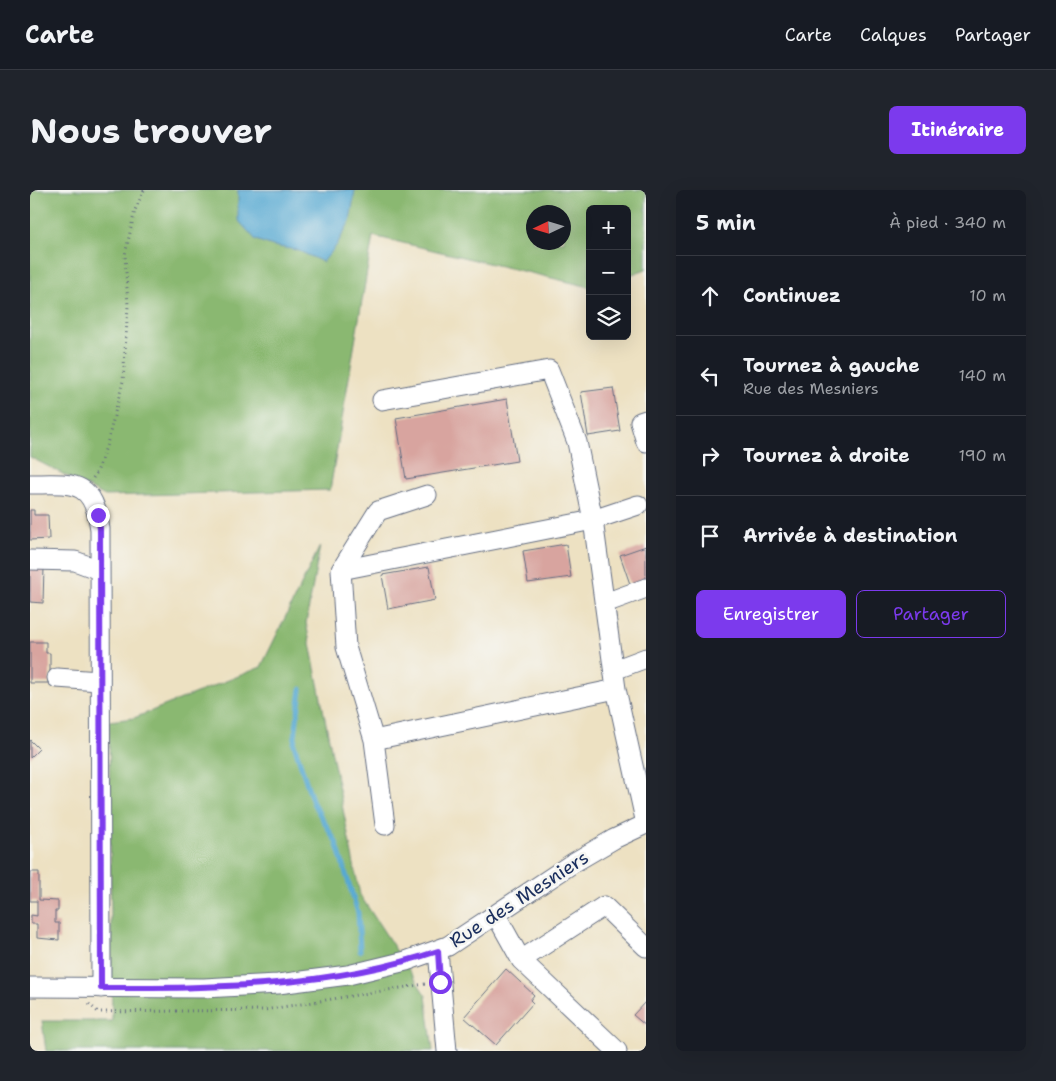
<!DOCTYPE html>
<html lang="fr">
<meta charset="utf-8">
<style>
:root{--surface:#171b24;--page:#20242c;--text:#f1f3f6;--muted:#9ea1a6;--line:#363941;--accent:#7c3aed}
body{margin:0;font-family:"Shantell Sans",sans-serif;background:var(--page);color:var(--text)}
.controls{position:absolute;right:15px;top:15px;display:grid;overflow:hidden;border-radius:8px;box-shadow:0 5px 20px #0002}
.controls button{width:45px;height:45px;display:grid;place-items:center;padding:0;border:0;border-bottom:1px solid var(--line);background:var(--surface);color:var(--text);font:25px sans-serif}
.compass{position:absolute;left:496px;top:15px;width:45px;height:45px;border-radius:50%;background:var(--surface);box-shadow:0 5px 20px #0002;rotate:266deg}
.stop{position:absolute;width:15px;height:15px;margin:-11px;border:4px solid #7c3aed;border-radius:50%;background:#fff}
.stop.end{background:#7c3aed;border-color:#fff;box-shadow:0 1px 5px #0008}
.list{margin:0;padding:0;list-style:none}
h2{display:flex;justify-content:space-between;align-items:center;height:65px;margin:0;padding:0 20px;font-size:21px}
h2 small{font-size:16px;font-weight:400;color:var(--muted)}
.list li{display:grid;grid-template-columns:32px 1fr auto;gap:15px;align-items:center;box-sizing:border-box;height:80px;padding:0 20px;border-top:1px solid var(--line)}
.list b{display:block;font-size:19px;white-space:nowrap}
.list p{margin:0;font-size:16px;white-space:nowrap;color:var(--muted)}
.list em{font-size:16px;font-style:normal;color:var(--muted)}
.actions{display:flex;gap:10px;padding:15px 20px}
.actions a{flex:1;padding:11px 0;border:1px solid var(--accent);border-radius:8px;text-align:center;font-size:18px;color:var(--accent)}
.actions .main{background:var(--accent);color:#fff}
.icon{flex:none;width:28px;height:28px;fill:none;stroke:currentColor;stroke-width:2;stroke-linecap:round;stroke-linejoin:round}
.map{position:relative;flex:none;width:616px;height:861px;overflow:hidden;border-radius:8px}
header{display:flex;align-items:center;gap:30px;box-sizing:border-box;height:70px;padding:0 25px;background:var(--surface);border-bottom:1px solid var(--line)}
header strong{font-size:24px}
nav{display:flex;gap:28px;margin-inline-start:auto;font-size:18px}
.intro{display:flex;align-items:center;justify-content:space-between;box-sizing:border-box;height:120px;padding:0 30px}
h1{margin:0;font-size:35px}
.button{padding:12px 22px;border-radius:8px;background:var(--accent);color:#fff;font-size:18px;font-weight:700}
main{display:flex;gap:30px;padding:0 30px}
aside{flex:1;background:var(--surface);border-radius:8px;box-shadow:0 5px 20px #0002}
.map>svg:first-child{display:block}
</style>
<header>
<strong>Carte</strong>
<nav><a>Carte</a><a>Calques</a><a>Partager</a></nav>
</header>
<div class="intro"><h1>Nous trouver</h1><a class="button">Itinéraire</a></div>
<main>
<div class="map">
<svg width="616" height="861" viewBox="0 0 616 861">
<rect width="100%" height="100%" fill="#f6f6f2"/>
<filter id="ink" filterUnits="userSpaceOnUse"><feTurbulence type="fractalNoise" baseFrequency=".02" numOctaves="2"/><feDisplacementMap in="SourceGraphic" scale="10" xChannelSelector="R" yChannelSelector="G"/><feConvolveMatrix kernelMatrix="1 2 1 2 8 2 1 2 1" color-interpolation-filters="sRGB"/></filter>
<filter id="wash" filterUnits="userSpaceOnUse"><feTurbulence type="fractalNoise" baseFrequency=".0096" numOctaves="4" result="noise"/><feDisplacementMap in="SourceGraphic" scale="20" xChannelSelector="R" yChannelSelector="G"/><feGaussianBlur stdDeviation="1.12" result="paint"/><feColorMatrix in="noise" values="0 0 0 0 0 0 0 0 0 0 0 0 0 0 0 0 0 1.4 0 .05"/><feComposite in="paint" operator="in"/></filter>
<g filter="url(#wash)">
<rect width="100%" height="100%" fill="#ede1c2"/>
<path fill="#8ab871" stroke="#527468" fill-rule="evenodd" d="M0,0h616v79l-19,7v-67h-37v78l-217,-51 -43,254 -225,6 -75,-39zM503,22h31v30h-31z
M290,356l-14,77 54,272 66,101 7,55h-387l-4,-30h70l-3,-300 25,-3 127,-51z"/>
<path fill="#57a9d2" stroke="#396c98" d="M208,0h117l-5,31 -14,25 -13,16 -26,-12 -24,-4 -17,-6 -18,-20z"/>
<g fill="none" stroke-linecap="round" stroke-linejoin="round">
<path stroke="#57a9d2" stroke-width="5" d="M271,499l-7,55 19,59 23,39 22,71 2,38"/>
</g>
<g id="blocks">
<path fill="#d8a49f" d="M583,198l7,43 -32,5 -7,-44z
M477,209l10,62 -111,18 -10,-61z
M0,320h4v5h14l1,24 -19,1z
M536,354l5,33 -43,6 -5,-32z
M616,356v35l-15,6 -11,-32z
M0,377h14l-1,36 -13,-1z
M399,377l6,33 -47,9 -6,-34z
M0,452h16v11h4v30h-20z
M0,550l9,9 -9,9z
M0,682h9v28l19,1v10h-3v12h4v17l-22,-2v-14h-6v-9l6,1v-15h-7z
M476,779l28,26 -4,5 3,3 -37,42 -32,-28z
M616,811v25l-13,-11z"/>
</g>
</g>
<g filter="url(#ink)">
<use href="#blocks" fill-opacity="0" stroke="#646d81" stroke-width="1"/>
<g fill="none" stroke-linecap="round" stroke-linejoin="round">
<g stroke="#646d81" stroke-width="21">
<path id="minor" d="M352,210l167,-30 28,72 16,78 23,169
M616,230l-6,2 6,20
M0,294c42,0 63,-6 70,45l1,459
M0,370l45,1 24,9
M311,380l37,-59 49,-16
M575,413l41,-15
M584,480l32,-12
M27,488l42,3
M344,550l242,-51 30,135
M355,635l-11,-85 -28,-93 -5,-77 252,-50 45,-15
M466,725l25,45 96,91
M408,761l9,100
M491,770l83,-54 42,41
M0,797l174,1 74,-4 70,-9 58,-14 42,-15 125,-83 41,-24 32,-15"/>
</g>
<path stroke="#646d81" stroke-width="3" stroke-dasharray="1 4" stroke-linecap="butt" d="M63,288l4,-6 10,-28 16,-63 5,-75 -3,-51 10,-45 9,-20
M59,814l9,8 166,-2 161,-26"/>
<use href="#minor" stroke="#fff" stroke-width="19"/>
</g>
</g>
<g fill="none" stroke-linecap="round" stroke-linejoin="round" filter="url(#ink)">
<path stroke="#7c3aed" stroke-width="6" d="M68,325l2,14 1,459c114,0 228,0 337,-37l2,31"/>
</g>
<g text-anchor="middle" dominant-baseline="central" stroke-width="5" stroke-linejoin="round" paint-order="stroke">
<g font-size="19" fill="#1b2f5e" stroke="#f6f6f2">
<text transform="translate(489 709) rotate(-33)">Rue des Mesniers</text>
</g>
</g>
</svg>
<div class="controls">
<button>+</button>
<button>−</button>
<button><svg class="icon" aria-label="layers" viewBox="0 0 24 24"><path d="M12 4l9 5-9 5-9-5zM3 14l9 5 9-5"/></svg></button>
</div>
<svg class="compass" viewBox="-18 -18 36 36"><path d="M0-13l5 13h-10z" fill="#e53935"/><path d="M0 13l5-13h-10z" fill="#9ea1a6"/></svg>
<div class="stop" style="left:410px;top:792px"></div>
<div class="stop end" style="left:68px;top:325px"></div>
</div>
<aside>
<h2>5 min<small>À pied · 340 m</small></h2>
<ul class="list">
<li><svg class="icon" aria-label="ahead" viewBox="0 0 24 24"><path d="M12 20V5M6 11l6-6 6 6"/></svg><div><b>Continuez</b></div><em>10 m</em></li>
<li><svg class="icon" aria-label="left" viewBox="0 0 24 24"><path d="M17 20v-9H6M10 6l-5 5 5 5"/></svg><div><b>Tournez à gauche</b><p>Rue des Mesniers</p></div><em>140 m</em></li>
<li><svg class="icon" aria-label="right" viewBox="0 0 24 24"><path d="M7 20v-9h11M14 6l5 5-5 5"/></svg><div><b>Tournez à droite</b></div><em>190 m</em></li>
<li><svg class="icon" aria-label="arrive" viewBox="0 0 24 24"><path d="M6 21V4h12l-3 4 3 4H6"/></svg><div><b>Arrivée à destination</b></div></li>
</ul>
<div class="actions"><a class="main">Enregistrer</a><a>Partager</a></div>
</aside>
</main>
